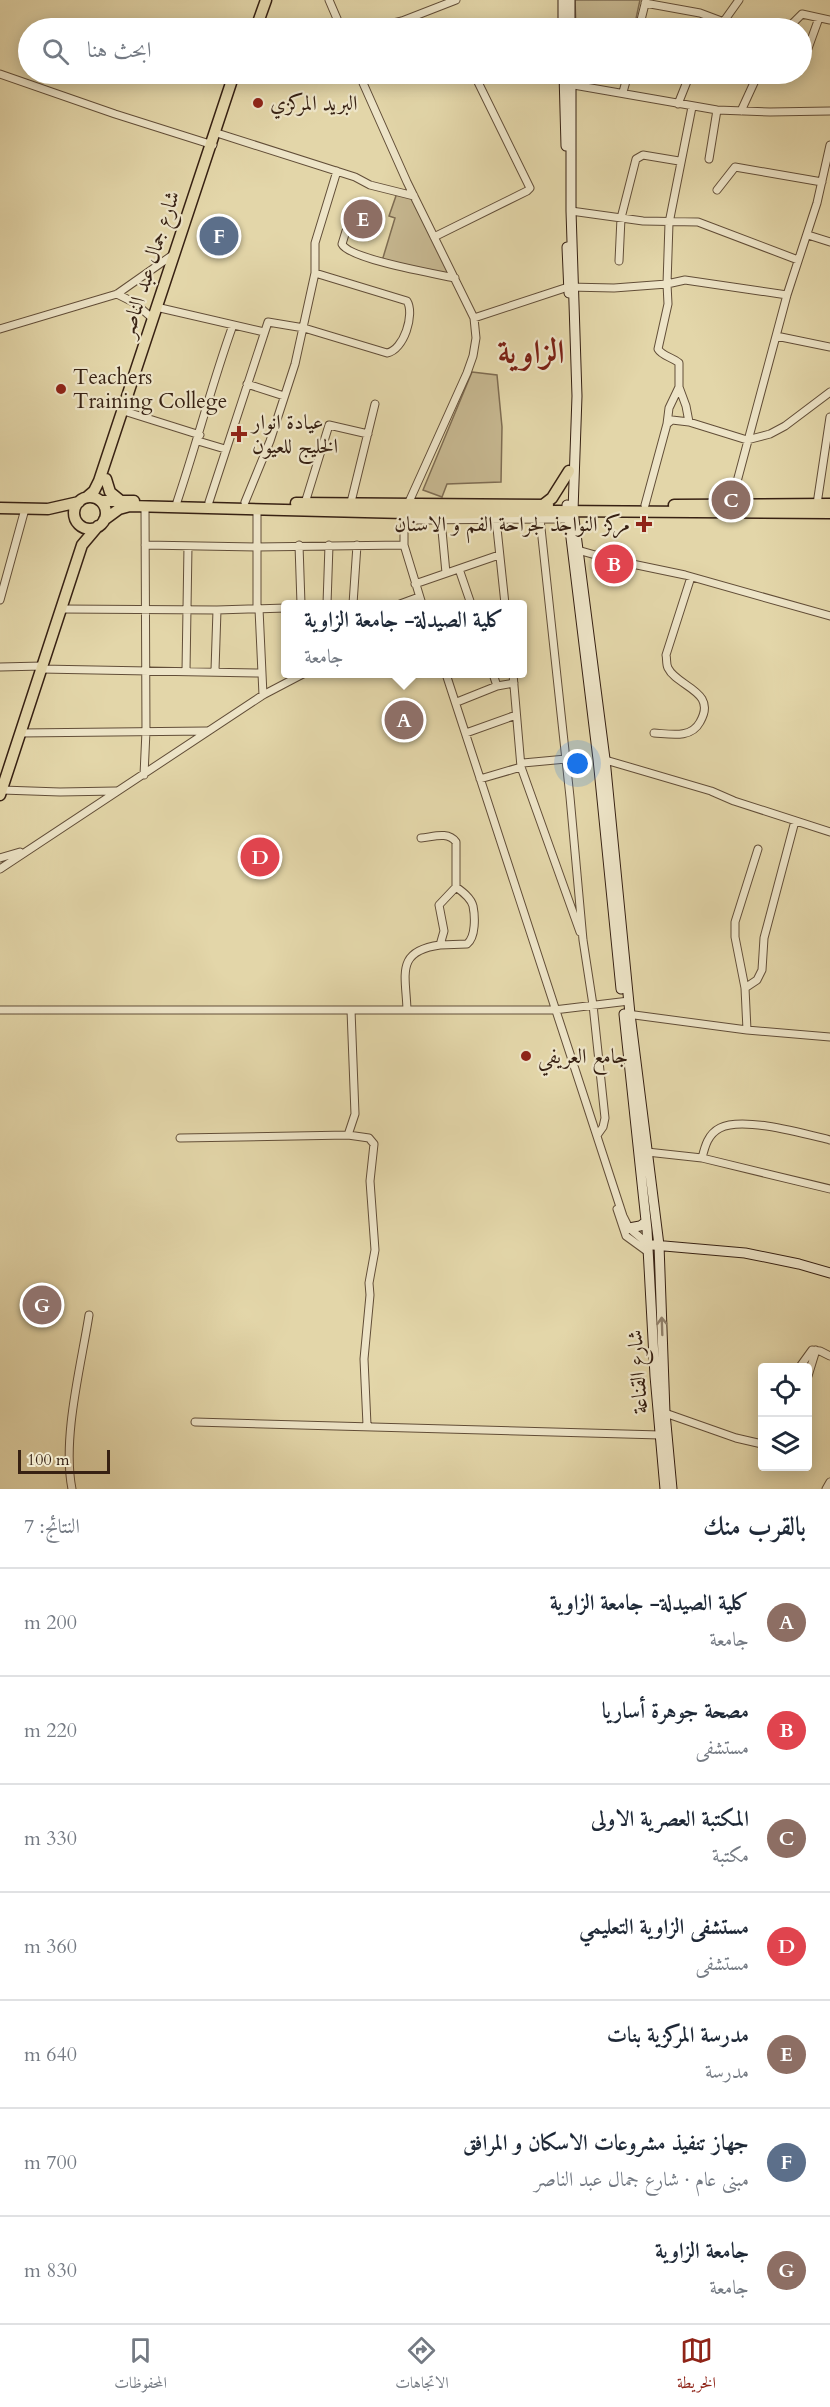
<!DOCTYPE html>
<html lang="ar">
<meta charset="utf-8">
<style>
:root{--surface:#fff;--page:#f6f6f7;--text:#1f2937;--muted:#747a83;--line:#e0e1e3;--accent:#8f2418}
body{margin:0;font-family:Cardo,Amiri,serif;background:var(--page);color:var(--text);direction:rtl}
.controls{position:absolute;right:18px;bottom:18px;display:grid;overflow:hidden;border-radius:6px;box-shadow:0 3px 15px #0003}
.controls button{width:54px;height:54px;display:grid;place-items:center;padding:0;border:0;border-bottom:2px solid var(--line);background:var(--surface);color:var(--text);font:30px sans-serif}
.scale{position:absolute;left:18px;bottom:15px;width:92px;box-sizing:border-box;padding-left:6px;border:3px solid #372113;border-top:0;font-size:16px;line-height:21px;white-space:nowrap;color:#372113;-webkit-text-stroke:4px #ede4c7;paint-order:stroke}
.you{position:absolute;left:578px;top:764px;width:21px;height:21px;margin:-15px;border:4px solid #fff;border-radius:50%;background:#1a73e8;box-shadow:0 0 0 9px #1a73e833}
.badge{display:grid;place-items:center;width:39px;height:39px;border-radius:50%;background:var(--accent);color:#fff;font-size:20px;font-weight:700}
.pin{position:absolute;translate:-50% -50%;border:3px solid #fff;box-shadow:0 2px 6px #0006}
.popup{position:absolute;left:281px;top:600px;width:246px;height:78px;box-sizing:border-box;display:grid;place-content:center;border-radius:6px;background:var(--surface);filter:drop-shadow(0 2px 4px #0005);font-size:20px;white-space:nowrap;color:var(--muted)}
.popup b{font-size:22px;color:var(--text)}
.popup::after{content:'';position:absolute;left:50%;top:100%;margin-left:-12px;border:12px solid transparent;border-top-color:var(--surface)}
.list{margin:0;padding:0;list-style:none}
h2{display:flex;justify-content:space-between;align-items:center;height:78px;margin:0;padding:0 24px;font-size:26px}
h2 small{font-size:20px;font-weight:400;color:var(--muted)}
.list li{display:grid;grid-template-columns:39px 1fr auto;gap:18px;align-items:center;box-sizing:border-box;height:108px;padding:0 24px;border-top:2px solid var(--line)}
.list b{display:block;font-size:22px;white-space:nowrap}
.list p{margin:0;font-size:20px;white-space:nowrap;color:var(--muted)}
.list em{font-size:20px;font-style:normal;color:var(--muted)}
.icon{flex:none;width:33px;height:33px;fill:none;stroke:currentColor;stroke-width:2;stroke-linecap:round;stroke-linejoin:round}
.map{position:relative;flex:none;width:830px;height:1489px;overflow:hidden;direction:ltr}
.search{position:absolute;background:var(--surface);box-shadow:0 3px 15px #0003;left:18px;right:18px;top:18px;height:66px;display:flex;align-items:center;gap:15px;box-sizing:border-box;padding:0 21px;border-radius:33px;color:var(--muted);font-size:22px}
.sheet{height:834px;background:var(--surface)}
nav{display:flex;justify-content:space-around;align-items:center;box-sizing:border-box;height:84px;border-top:2px solid var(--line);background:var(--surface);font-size:16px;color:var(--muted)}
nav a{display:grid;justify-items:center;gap:3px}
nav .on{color:var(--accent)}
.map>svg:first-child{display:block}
</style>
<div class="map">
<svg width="830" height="1489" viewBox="0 0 830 1489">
<rect width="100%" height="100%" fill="#e3d6a9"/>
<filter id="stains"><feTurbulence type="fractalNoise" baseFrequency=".00333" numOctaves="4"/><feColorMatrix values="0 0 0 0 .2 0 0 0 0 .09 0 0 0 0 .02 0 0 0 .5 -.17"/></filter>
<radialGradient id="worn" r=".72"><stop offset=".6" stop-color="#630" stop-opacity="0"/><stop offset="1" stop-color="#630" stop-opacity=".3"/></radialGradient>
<path fill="#c6b790" stroke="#7e6c52" stroke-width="1.5" d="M575,0h65l-6,28h-58z
M576,74h46l-2,8z
M397,193l16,4 42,81 -73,-17 13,-43 -6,-2z
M472,372l25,3 5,52 -1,55 -54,2 -5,13 -19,-7z"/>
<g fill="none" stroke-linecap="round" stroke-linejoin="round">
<g stroke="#624e38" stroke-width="9">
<path id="street" d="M329,0l12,28
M645,3l55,10 24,9
M372,28l30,-7 54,-21
M639,28l7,-28
M719,28l20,-28
M788,28l14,-14 28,6
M802,65l17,-47
M0,74l115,40 98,31
M359,74l48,108 67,136 2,20 -3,18 -6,17 -59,131 -4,26v15l18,59
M568,84l149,26 53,2 60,-1
M623,92l5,-18
M678,104l12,-30
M692,107l-23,116 -2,61 18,-4 102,15
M741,111l17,-37
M220,134l135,43 15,8 44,11
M709,159l8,-49
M717,190l18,-23 87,15
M571,211l72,10 55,1 100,38
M346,231l-4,13c7,15 94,30 113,34
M808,235l22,7
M434,237l93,-46 3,-3 -56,-114
M619,261l2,-43 15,-59 7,-4 36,6
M117,294l18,9 18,16
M156,307l108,25
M474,318l94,-31 46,1 53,-4 1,20 -10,45c4,7 14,8 21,14v24l7,19 3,16
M0,329l117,-35 57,-40
M776,336l54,11
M247,384l37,12
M127,412l73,23
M667,424l2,-16 10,-21
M198,441l27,8
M177,502c20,-59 35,-119 56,-177
M209,502l59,-180 36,6 83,25c17,-3 28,-39 20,-52l-92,-28
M245,502l25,-61 25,-77 20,-91v-30l22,-72
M351,502l24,-98
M305,503l24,-78 39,9
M731,504l56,-209 30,-92 13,-58
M817,504l13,-87
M645,505l22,-81 5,-4 17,2 58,18 23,-6 15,-8 45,-34
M257,510v99
M496,519l9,85
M540,519l30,278 13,143 10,65 12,113 -2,9 -5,7
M406,520l162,-1
M441,520l5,53
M145,545l112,2 147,-2
M299,545l2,59
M574,549l39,11 72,15 145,41
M459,569l12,35
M415,584l84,-29
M0,600l25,-91
M327,604l2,-59
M353,604l4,-59
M400,604l19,-7
M61,609l156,1 69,-2
M259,609l4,86
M0,667l42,-1
M41,669l219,4
M215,670l2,-60
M186,671l2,-125
M446,674l177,542 6,12 19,16
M493,674l4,12
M513,674l8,93 59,165
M457,702l40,-16 17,-3
M20,733l187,-2
M466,733l50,-18
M654,733c16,1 37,6 46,-11 18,-31 -23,-35 -32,-54 -2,-4 -1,-9 -2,-13l25,-78
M602,759l109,32 23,10 96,31
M523,763l43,-4
M144,775l2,-44 -1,-224
M480,779l41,-12
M2,790l58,2 56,-1
M0,858l20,-6
M0,869l263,-174 40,-21
M440,945l27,-1c9,-7 8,-28 6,-38 -2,-8 -10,-14 -17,-19
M745,988l12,-8 5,-10 2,-32 31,-117
M0,1010h554l75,-9
M407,1010c-1,-35 -12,-59 33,-65l4,-14 -5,-26 17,-18v-45c-8,-11 -23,-5 -35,-4
M627,1014l120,16 83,7
M747,1030l-2,-42 -10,-51v-15l23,-73
M348,1135l21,3 5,6 -4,37 5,69 -6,33 1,12 -6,64 3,66
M180,1138l168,-3 7,-21 -4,-104
M647,1152l55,6 128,31
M702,1158c3,-12 6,-24 18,-30 23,-12 85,6 110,12
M617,1209l9,27 22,16
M799,1368l13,-18 8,1 10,5
M808,1376l8,-26
M665,1413l71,25 26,6
M195,1422l465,13
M72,1489c-10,-51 9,-123 17,-174
M826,1489l4,-7"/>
</g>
<g stroke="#372113" stroke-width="11">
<path id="secondary" d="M563,0v28
M570,0v28
M564,74l2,72
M571,74v137l6,185 -4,115 32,248 25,255 29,231 6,168 7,76
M567,247l2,46
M567,505l31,254 23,230
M624,1014l23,216 8,146 10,113
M629,1228l11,-2 6,-4
M653,1245l92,8 54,11 31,9"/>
</g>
<g stroke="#372113" stroke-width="13">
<path id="primary" d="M256,28l10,-28
M106,479l4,13 11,9
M87,497l7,-6 5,-10 135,-407
M74 513a16 16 0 1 1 32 0a16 16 0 1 1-32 0Z
M101,501h33
M296,503l252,2
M543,505l9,-7 17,-27
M674,505l156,-1
M0,508l48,1 31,-7
M104,520l15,-11 11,-3 315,8 110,-3 275,2
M0,795l82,-250 16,-19"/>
</g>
<use href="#street" stroke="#ede4c7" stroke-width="7"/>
<use href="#secondary" stroke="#ede4c7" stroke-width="9"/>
<use href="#primary" stroke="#e3d6a9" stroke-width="10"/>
</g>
<defs><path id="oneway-shaft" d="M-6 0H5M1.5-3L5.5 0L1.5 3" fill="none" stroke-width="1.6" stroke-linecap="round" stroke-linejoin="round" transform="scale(1.5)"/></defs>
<use stroke="#92826d" href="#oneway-shaft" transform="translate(662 1326) rotate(-92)"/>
<g fill="#8f2418" stroke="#ede4c7" stroke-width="2">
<circle cx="258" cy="103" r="6"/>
<circle cx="61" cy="389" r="6"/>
<path d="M236 425h6v6h6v6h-6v6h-6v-6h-6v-6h6z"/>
<path d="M641 515h6v6h6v6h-6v6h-6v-6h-6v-6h6z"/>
<circle cx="526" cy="1056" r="6"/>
</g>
<g text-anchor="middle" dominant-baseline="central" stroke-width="4.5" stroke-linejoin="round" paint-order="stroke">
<g font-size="21" fill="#372113" stroke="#ede4c7" text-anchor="start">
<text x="270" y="103">البريد المركزي</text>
<text x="73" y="377">Teachers<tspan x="73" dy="24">Training College</tspan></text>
<text x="252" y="422">عيادة انوار<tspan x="252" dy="24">الخليج للعيون</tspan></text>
<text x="630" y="524" text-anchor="end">مركز النواجذ لجراحة الفم و الاسنان</text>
<text x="538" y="1056">جامع العريفي</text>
</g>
<g font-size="21" fill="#372113" stroke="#ede4c7">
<text transform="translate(150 264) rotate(-72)">شارع جمال عبد الناصر</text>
<text transform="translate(638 1372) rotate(-94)">شارع القناعة</text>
</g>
<g font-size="33" font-weight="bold" fill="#7a1f14" stroke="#ede4c7">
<text x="531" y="352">الزاوية</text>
</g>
</g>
<rect width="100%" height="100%" filter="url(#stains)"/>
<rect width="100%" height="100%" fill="url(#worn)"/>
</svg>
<div class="controls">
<button><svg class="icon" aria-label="locate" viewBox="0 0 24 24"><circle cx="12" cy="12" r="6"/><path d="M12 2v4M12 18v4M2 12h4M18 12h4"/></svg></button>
<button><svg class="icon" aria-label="layers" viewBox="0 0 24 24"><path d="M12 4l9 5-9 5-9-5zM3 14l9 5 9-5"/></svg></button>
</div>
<div class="scale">100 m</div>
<div class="you"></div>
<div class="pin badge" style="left:404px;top:720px;background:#8d6e63">A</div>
<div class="popup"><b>كلية الصيدلة- جامعة الزاوية</b>جامعة</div>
<div class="pin badge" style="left:614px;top:564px;background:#e0444e">B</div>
<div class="pin badge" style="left:731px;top:500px;background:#8d6e63">C</div>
<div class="pin badge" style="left:260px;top:857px;background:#e0444e">D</div>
<div class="pin badge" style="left:363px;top:219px;background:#8d6e63">E</div>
<div class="pin badge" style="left:219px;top:236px;background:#5c6f8a">F</div>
<div class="pin badge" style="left:42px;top:1305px;background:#8d6e63">G</div>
<div class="search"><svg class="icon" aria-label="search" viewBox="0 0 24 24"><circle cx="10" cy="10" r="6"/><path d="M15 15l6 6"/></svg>ابحث هنا</div>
</div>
<section class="sheet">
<h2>بالقرب منك<small>النتائج: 7</small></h2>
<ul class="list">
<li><span class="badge" style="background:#8d6e63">A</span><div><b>كلية الصيدلة- جامعة الزاوية</b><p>جامعة</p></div><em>200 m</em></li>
<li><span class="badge" style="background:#e0444e">B</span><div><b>مصحة جوهرة أساريا</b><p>مستشفى</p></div><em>220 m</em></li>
<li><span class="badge" style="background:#8d6e63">C</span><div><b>المكتبة العصرية الاولى</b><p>مكتبة</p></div><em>330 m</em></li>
<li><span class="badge" style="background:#e0444e">D</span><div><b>مستشفى الزاوية التعليمي</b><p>مستشفى</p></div><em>360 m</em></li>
<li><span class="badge" style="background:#8d6e63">E</span><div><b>مدرسة المركزية بنات</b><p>مدرسة</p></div><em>640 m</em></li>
<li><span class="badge" style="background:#5c6f8a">F</span><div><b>جهاز تنفيذ مشروعات الاسكان و المرافق</b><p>مبنى عام · شارع جمال عبد الناصر</p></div><em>700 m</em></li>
<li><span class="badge" style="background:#8d6e63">G</span><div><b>جامعة الزاوية</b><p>جامعة</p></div><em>830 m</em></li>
</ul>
</section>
<nav>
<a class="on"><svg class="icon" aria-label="map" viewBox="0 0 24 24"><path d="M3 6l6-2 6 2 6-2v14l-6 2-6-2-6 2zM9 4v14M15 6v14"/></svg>الخريطة</a>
<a><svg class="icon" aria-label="directions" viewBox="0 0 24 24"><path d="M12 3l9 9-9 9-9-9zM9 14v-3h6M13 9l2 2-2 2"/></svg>الاتجاهات</a>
<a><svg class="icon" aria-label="saved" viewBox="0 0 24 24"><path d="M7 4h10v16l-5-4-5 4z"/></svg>المحفوظات</a>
</nav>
